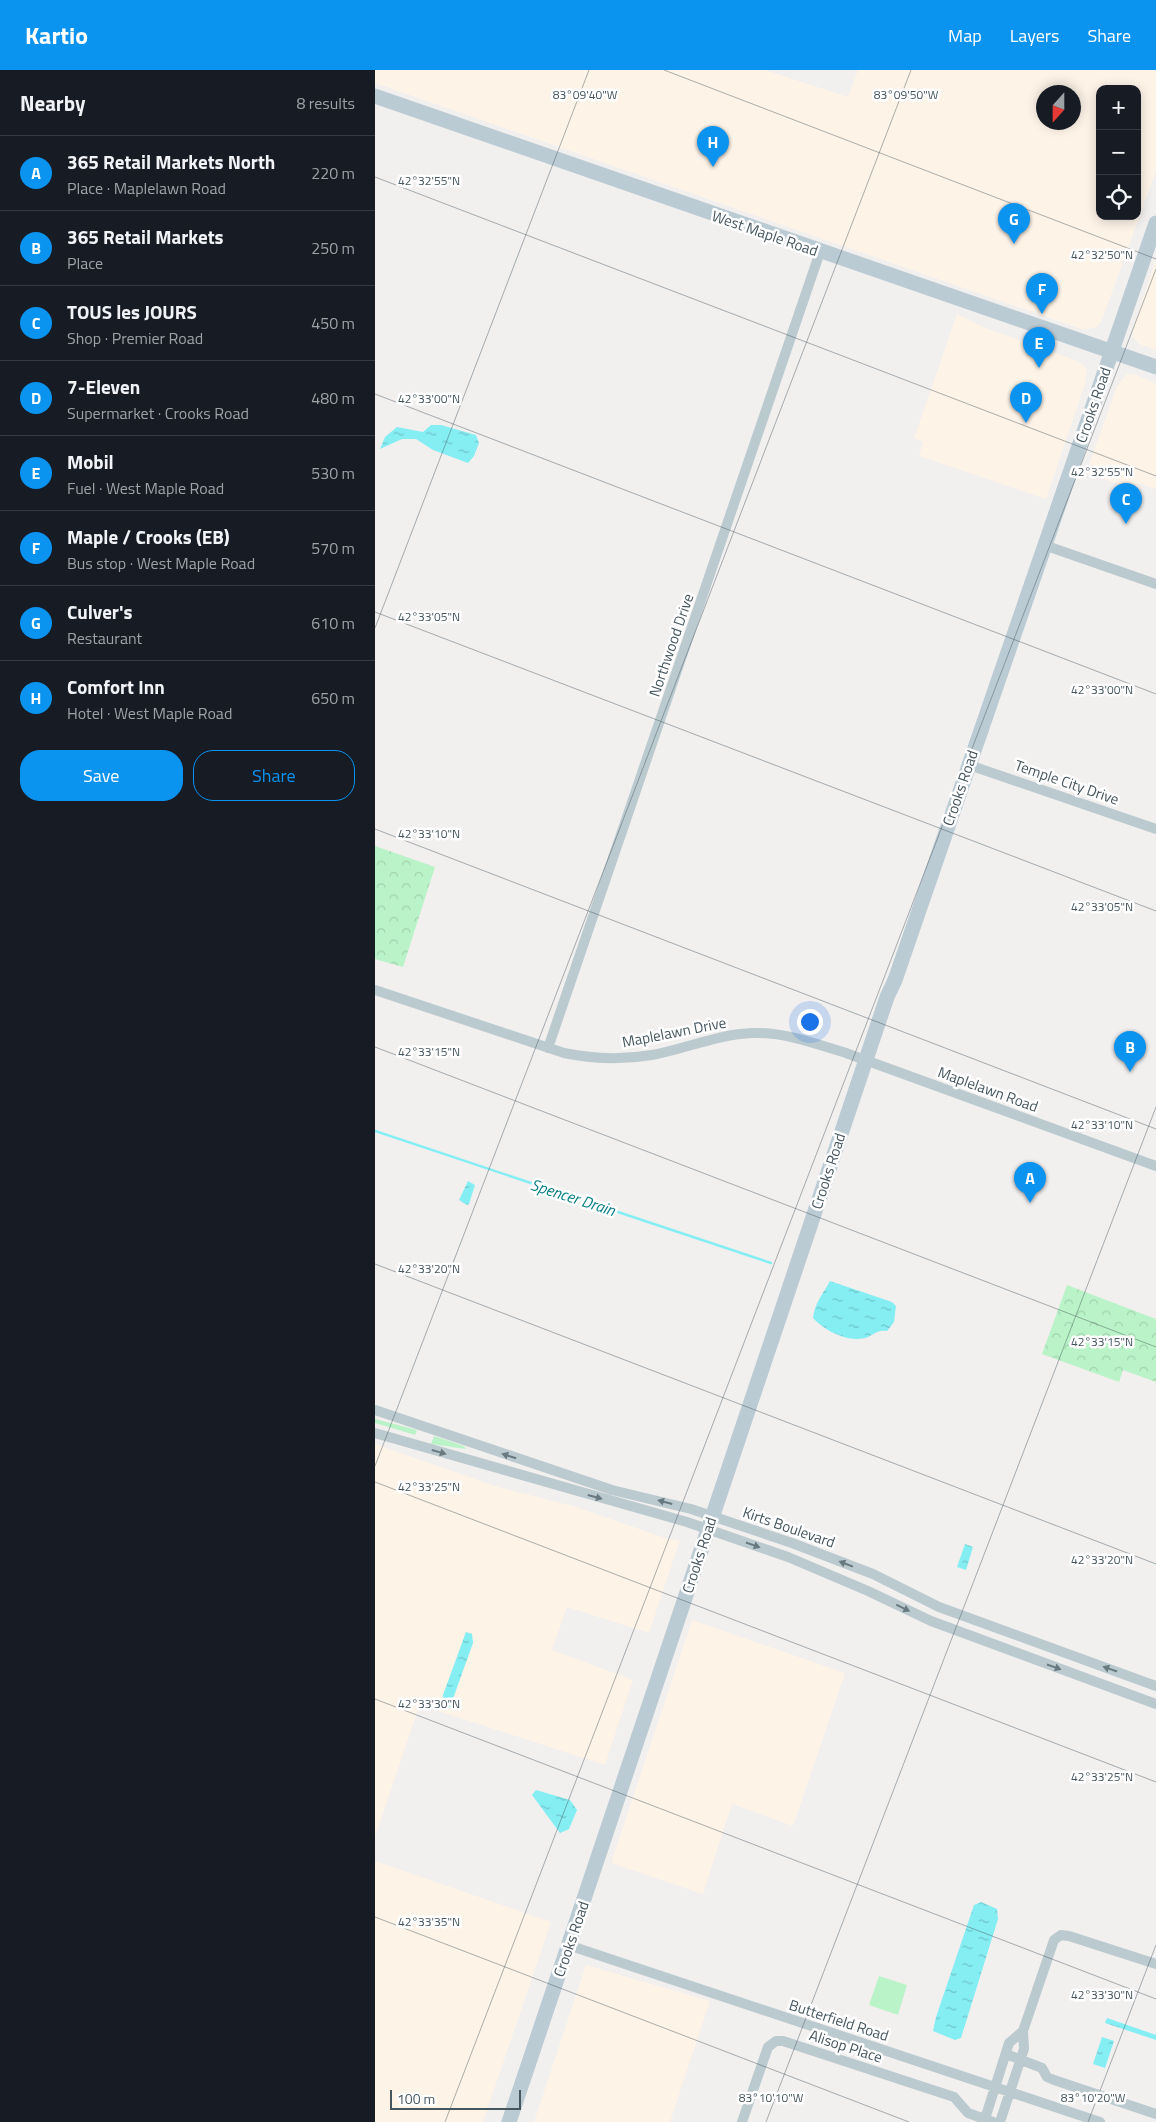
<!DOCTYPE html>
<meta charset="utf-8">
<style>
:root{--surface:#171b24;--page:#20242c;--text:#f1f3f6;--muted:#9ea1a6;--line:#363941;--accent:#0b93f0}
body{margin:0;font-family:"Titillium Web",sans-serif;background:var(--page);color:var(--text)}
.controls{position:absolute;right:15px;top:15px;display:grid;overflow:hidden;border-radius:10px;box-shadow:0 2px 12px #0003}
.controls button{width:45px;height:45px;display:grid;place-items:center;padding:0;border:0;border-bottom:1px solid var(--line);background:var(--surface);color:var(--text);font:25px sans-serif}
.compass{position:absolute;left:661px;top:15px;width:45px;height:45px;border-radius:50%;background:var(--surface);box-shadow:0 2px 12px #0003;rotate:201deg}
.scale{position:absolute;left:15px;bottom:12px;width:131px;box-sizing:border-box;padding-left:5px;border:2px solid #45565e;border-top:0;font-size:14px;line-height:18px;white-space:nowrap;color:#45565e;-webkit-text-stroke:4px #fff;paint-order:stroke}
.you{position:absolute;left:434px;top:951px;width:18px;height:18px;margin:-12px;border:4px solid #fff;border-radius:50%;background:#1a73e8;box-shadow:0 0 0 8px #1a73e833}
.badge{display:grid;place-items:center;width:32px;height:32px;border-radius:50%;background:var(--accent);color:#fff;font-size:16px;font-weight:700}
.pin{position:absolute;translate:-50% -41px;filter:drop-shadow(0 1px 2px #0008)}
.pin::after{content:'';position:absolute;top:26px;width:18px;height:15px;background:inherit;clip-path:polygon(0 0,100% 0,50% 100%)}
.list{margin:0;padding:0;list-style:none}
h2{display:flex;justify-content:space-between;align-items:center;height:65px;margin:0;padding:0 20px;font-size:21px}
h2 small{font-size:16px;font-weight:400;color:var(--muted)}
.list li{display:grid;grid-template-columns:32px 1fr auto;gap:15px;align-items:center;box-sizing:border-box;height:75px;padding:0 20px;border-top:1px solid var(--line)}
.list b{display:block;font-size:19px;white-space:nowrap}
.list p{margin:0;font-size:16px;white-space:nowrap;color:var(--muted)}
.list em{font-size:16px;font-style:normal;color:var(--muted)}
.actions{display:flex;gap:10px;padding:15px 20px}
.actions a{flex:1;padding:11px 0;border:1px solid var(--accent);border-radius:20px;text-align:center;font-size:18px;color:var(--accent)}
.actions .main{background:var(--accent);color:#fff}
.icon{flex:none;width:28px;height:28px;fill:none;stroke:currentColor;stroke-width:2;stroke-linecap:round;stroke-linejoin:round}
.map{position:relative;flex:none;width:781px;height:2052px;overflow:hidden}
header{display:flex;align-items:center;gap:30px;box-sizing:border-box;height:70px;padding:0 25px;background:var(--accent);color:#fff}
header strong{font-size:24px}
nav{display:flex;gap:28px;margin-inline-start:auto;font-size:18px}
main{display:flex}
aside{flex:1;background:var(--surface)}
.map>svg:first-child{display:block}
</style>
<header>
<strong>Kartio</strong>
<nav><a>Map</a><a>Layers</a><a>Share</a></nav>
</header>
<main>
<aside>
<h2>Nearby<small>8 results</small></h2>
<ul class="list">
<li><span class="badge">A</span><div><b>365 Retail Markets North</b><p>Place · Maplelawn Road</p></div><em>220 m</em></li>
<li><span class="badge">B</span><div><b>365 Retail Markets</b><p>Place</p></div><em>250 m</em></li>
<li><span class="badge">C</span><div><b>TOUS les JOURS</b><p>Shop · Premier Road</p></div><em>450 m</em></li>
<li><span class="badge">D</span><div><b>7-Eleven</b><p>Supermarket · Crooks Road</p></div><em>480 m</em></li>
<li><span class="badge">E</span><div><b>Mobil</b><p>Fuel · West Maple Road</p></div><em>530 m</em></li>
<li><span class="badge">F</span><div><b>Maple / Crooks (EB)</b><p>Bus stop · West Maple Road</p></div><em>570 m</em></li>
<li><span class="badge">G</span><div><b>Culver's</b><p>Restaurant</p></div><em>610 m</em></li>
<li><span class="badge">H</span><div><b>Comfort Inn</b><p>Hotel · West Maple Road</p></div><em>650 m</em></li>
</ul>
<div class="actions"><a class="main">Save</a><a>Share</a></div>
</aside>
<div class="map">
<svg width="781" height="2052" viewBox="0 0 781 2052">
<defs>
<pattern id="forest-crowns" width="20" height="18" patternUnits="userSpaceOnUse" patternTransform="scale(1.25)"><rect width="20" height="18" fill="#baf3c7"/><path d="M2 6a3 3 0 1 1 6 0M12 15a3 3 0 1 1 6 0" fill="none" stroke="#a1d2ad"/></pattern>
<pattern id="water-ripples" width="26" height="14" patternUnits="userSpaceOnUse" patternTransform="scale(1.25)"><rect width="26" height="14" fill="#84eef3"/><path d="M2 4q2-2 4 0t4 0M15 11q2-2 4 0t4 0" fill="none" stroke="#6ec4c8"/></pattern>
</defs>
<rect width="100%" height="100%" fill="#f2efef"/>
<path fill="#fdf3e7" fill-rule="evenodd" d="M0,0h390l83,27 10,-27h298v101l-54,149 -5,7 -13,3 -709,-247zM725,19h37v127h-37zM668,22h30v30h-30z
M781,189v91l-17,-6 -6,-7 -1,-5z
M582,244l26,13 95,34 9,8 -2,15 -39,115 -127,-43 4,-14 -9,-4z
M752,304l10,1 19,9v105l-18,-6 -2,7 -50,-17 31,-87z
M0,1374l123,43 75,19 95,33 12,1 -31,93 -82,-26 -15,43 81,30 -28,85 -173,-56 -13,-2 -44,130z
M317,1550l153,53 -52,153 -61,-22 -29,90 -92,-31z
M0,1791l176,61 -68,200h-108z
M211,1895l124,36 -40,121h-136z"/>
<path fill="#baf3c7" d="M0,1349l42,11 -2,5 -40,-12z
M59,1366l30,10 2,3 -35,-5z
M504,1906l28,9 -9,30 -29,-10z"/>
<path fill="url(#forest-crowns)" d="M0,776l60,21 -32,100 -28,-8z
M692,1215l89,34v63l-33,-12 -4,12 -77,-28z"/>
<path fill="url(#water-ripples)" d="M56,355h10l35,10 3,8 -5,13 -6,7 -35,-13 -17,-11h-14l-22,10 5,-12 12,-10 26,5z
M93,1111l7,4 -6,19 -2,1 -8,-5z
M455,1211l62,21 4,4 -2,16 -7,9c-9,-1 -11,2 -19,6 -18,7 -43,-6 -55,-19 2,-16 10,-24 17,-37z
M590,1474l8,3 -7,23 -9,-3z
M91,1562l6,2 1,9 -23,64 -4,2 -4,-3 1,-11z
M161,1720l34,10 7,10 -8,19 -9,4 -28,-38z
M606,1832l16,7 1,10 -37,119 -6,2 -22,-9 3,-14 38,-112z
M732,1948l49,17v5l-51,-17z
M727,1967l12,4 -9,27 -12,-4z"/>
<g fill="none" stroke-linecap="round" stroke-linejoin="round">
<path stroke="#84eef3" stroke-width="2.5" d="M0,1061l396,132"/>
<path stroke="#bbcacf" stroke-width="10" d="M669,475l112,39
M594,695l187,64
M0,920l189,63c29,6 58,7 88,2 33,-6 66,-21 101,-22 32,-1 63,11 93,20l310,113
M173,978l272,-796
M0,1340l237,80 79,19 101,34 81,31 66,33 217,79
M0,1363l312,89 101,35 80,34 63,30 225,83
M193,1875l532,177
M631,1984l36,14 5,9 7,3 102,34
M367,2052l26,-75 8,-6h7l171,56 14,16 25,9
M609,2052l25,-79 14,-12
M625,2052l24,-73 -1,-18 31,-91 7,-5 8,1 87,28"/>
<path stroke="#bbcbd4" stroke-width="15" d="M0,26l781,271
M134,2052l378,-1125 8,-17 261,-757"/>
</g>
<defs><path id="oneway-solid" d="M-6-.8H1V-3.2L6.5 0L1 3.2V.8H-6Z" transform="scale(1.25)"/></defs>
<g fill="#687980">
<use href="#oneway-solid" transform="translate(64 1382) rotate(16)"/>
<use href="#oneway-solid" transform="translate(134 1386) rotate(-162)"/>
<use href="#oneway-solid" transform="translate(220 1427) rotate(15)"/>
<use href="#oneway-solid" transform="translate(290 1432) rotate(-165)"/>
<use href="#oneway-solid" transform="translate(378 1475) rotate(19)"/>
<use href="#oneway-solid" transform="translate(471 1494) rotate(-159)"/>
<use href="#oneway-solid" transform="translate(528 1538) rotate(26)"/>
<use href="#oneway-solid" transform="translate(679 1597) rotate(19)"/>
<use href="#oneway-solid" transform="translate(735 1599) rotate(-161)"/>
</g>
<path fill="none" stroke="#45565e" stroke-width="1" stroke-opacity="0.45" d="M289,0l492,189M0,107l781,299M0,324l781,300M0,542l781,299M0,558l214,-558M0,759l781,300M0,977l781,300M0,1194l781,300M0,1396l536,-1396M0,1412l781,300M0,1629l781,300M0,1847l534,205M70,2052l711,-1853M391,2052l390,-1015M713,2052l68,-177"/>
<g text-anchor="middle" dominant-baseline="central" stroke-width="5" stroke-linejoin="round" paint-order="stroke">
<g font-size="15" fill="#45565e" stroke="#fff">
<text transform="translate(390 163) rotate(19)">West Maple Road</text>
<text transform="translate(718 335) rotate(-71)">Crooks Road</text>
<text transform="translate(296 575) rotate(-71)">Northwood Drive</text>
<text transform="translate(692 712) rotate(19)">Temple City Drive</text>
<text transform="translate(585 718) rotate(-71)">Crooks Road</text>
<text transform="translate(299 962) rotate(-11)">Maplelawn Drive</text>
<text transform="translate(613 1019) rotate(20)">Maplelawn Road</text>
<text transform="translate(453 1101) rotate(-72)">Crooks Road</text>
<text transform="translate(414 1457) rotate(19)">Kirts Boulevard</text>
<text transform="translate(324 1485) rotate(-72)">Crooks Road</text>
<text transform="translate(196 1869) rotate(-71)">Crooks Road</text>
<text transform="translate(464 1950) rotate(18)">Butterfield Road</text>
<text transform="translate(471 1976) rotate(18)">Alisop Place</text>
</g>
<g font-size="16" font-style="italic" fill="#067e84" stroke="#fff">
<text transform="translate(198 1127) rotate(18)">Spencer Drain</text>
</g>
</g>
<g font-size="12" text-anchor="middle" fill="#45565e" stroke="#fff" stroke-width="5" stroke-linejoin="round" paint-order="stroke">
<text x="210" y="29">83°09'40"W</text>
<text x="531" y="29">83°09'50"W</text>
<text x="54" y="115">42°32'55"N</text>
<text x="727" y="189">42°32'50"N</text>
<text x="54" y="333">42°33'00"N</text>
<text x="727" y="406">42°32'55"N</text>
<text x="54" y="551">42°33'05"N</text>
<text x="727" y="624">42°33'00"N</text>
<text x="54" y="768">42°33'10"N</text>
<text x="727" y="841">42°33'05"N</text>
<text x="54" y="986">42°33'15"N</text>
<text x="727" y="1059">42°33'10"N</text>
<text x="54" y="1203">42°33'20"N</text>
<text x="727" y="1276">42°33'15"N</text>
<text x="54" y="1421">42°33'25"N</text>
<text x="727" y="1494">42°33'20"N</text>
<text x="54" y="1638">42°33'30"N</text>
<text x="727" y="1711">42°33'25"N</text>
<text x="54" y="1856">42°33'35"N</text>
<text x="727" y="1929">42°33'30"N</text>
<text x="396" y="2032">83°10'10"W</text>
<text x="718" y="2032">83°10'20"W</text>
</g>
</svg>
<div class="controls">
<button>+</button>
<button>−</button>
<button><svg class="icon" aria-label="locate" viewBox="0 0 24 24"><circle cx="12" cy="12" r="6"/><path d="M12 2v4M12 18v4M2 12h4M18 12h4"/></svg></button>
</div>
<svg class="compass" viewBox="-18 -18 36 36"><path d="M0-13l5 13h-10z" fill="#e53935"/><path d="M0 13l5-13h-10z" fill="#9ea1a6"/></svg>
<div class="scale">100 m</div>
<div class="you"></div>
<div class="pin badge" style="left:655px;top:1133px">A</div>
<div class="pin badge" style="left:755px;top:1002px">B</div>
<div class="pin badge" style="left:751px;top:454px">C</div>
<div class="pin badge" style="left:651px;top:353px">D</div>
<div class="pin badge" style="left:664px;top:298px">E</div>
<div class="pin badge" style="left:667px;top:244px">F</div>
<div class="pin badge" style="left:639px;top:174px">G</div>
<div class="pin badge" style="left:338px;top:97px">H</div>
</div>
</main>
